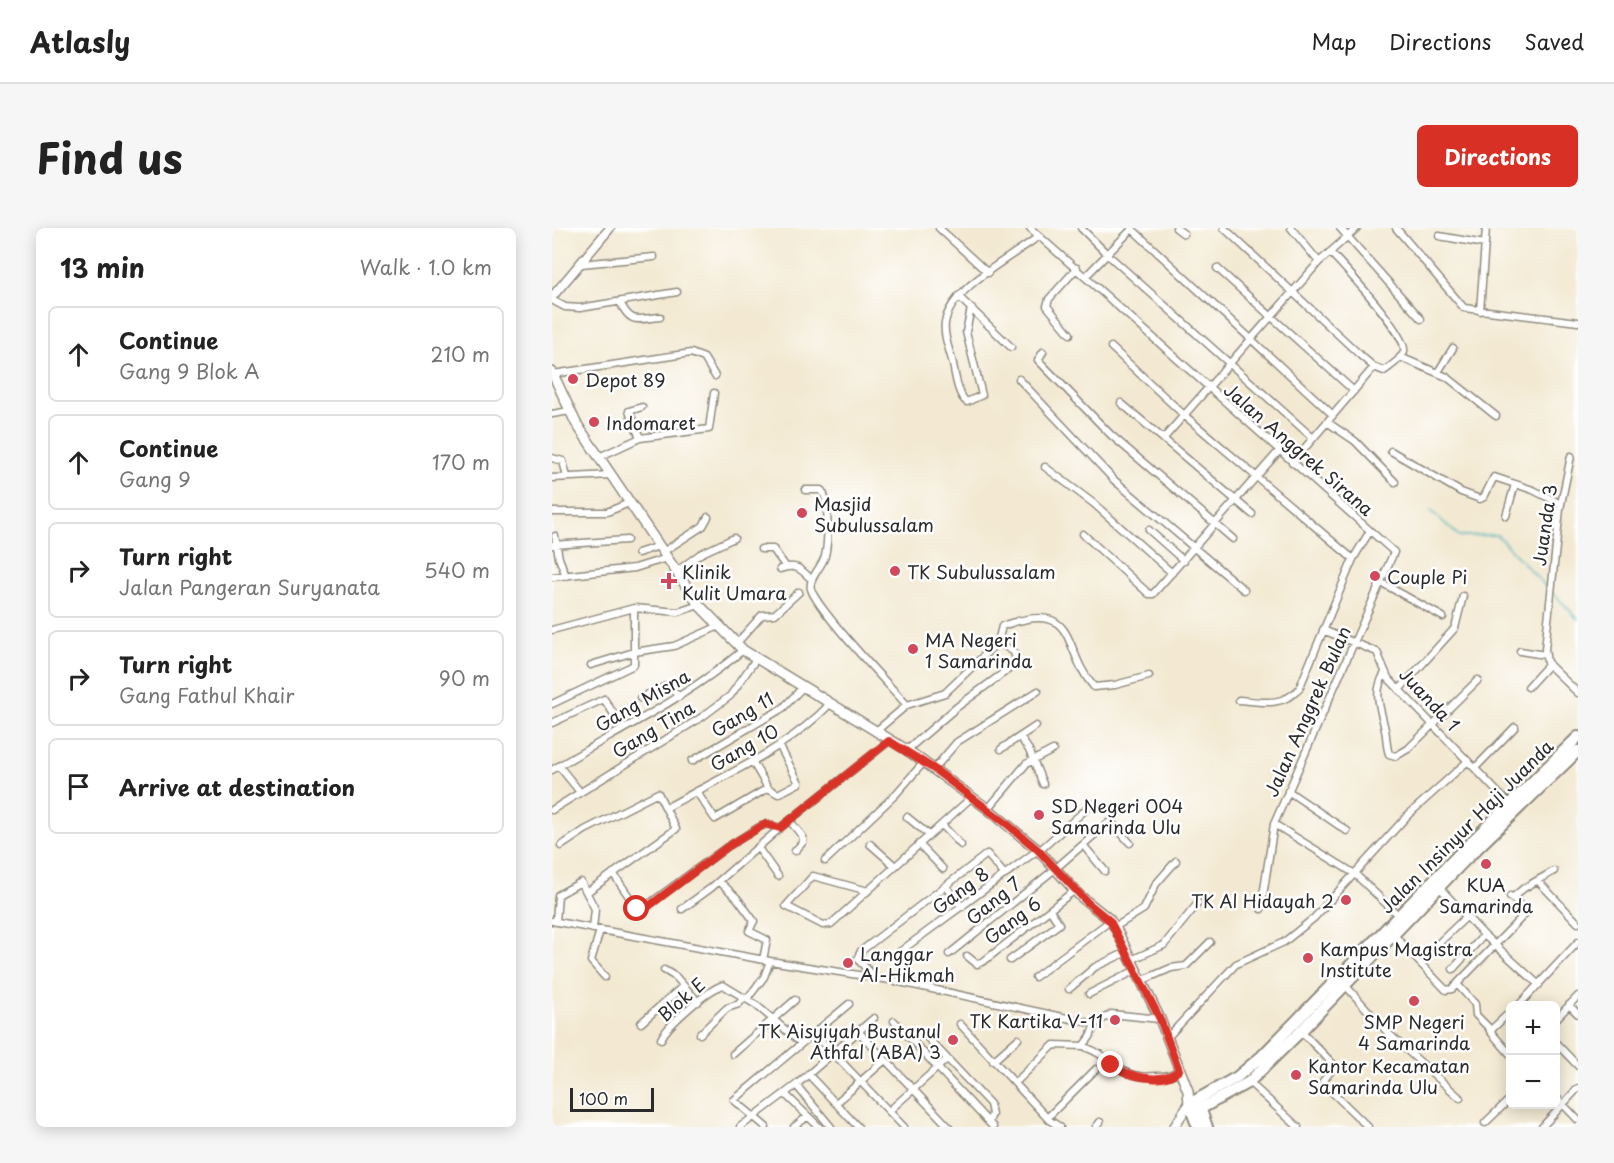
<!DOCTYPE html>
<meta charset="utf-8">
<style>
:root{--surface:#fff;--page:#f6f6f6;--text:#222;--muted:#767676;--line:#e0e0e0;--accent:#d93025}
body{margin:0;font-family:"Playpen Sans",sans-serif;background:var(--page);color:var(--text)}
.controls{position:absolute;right:18px;bottom:18px;display:grid;overflow:hidden;border-radius:9px;box-shadow:0 3px 15px #0003}
.controls button{width:54px;height:54px;display:grid;place-items:center;padding:0;border:0;border-bottom:2px solid var(--line);background:var(--surface);color:var(--text);font:30px sans-serif}
.scale{position:absolute;left:18px;bottom:15px;width:84px;box-sizing:border-box;padding-left:6px;border:3px solid #2b2b2b;border-top:0;font-size:16px;line-height:21px;white-space:nowrap;color:#2b2b2b;-webkit-text-stroke:4px #fff;paint-order:stroke}
.stop{position:absolute;width:18px;height:18px;margin:-14px;border:4px solid #d93025;border-radius:50%;background:#fff}
.stop.end{background:#d93025;border-color:#fff;box-shadow:0 2px 6px #0008}
.list{margin:0;padding:0;list-style:none}
h2{display:flex;justify-content:space-between;align-items:center;height:78px;margin:0;padding:0 24px;font-size:26px}
h2 small{font-size:20px;font-weight:400;color:var(--muted)}
.list li{display:grid;grid-template-columns:39px 1fr auto;gap:18px;align-items:center;box-sizing:border-box;height:96px;margin:0 12px 12px;padding:0 12px;border:2px solid var(--line);border-radius:9px}
.list b{display:block;font-size:22px;white-space:nowrap}
.list p{margin:0;font-size:20px;white-space:nowrap;color:var(--muted)}
.list em{font-size:20px;font-style:normal;color:var(--muted)}
.icon{flex:none;width:33px;height:33px;fill:none;stroke:currentColor;stroke-width:2;stroke-linecap:round;stroke-linejoin:round}
.map{position:relative;flex:none;width:1026px;height:899px;overflow:hidden;border-radius:9px}
header{display:flex;align-items:center;gap:36px;box-sizing:border-box;height:84px;padding:0 30px;background:var(--surface);border-bottom:2px solid var(--line)}
header strong{font-size:28px}
nav{display:flex;gap:33px;margin-inline-start:auto;font-size:21px}
.intro{display:flex;align-items:center;justify-content:space-between;box-sizing:border-box;height:144px;padding:0 36px}
h1{margin:0;font-size:42px}
.button{padding:15px 27px;border-radius:9px;background:var(--accent);color:#fff;font-size:21px;font-weight:700}
main{display:flex;gap:36px;padding:0 36px}
aside{flex:1;background:var(--surface);border-radius:9px;box-shadow:0 3px 15px #0003}
.map>svg:first-child{display:block}
</style>
<header>
<strong>Atlasly</strong>
<nav><a>Map</a><a>Directions</a><a>Saved</a></nav>
</header>
<div class="intro"><h1>Find us</h1><a class="button">Directions</a></div>
<main>
<aside>
<h2>13 min<small>Walk · 1.0 km</small></h2>
<ul class="list">
<li><svg class="icon" aria-label="ahead" viewBox="0 0 24 24"><path d="M12 20V5M6 11l6-6 6 6"/></svg><div><b>Continue</b><p>Gang 9 Blok A</p></div><em>210 m</em></li>
<li><svg class="icon" aria-label="ahead" viewBox="0 0 24 24"><path d="M12 20V5M6 11l6-6 6 6"/></svg><div><b>Continue</b><p>Gang 9</p></div><em>170 m</em></li>
<li><svg class="icon" aria-label="right" viewBox="0 0 24 24"><path d="M7 20v-9h11M14 6l5 5-5 5"/></svg><div><b>Turn right</b><p>Jalan Pangeran Suryanata</p></div><em>540 m</em></li>
<li><svg class="icon" aria-label="right" viewBox="0 0 24 24"><path d="M7 20v-9h11M14 6l5 5-5 5"/></svg><div><b>Turn right</b><p>Gang Fathul Khair</p></div><em>90 m</em></li>
<li><svg class="icon" aria-label="arrive" viewBox="0 0 24 24"><path d="M6 21V4h12l-3 4 3 4H6"/></svg><div><b>Arrive at destination</b></div></li>
</ul>
</aside>
<div class="map">
<svg width="1026" height="899" viewBox="0 0 1026 899">
<rect width="100%" height="100%" fill="#fff"/>
<filter id="ink" filterUnits="userSpaceOnUse"><feTurbulence type="fractalNoise" baseFrequency=".0167" numOctaves="2"/><feDisplacementMap in="SourceGraphic" scale="12" xChannelSelector="R" yChannelSelector="G"/><feConvolveMatrix kernelMatrix="1 2 1 2 8 2 1 2 1" color-interpolation-filters="sRGB"/></filter>
<filter id="wash" filterUnits="userSpaceOnUse"><feTurbulence type="fractalNoise" baseFrequency=".008" numOctaves="4" result="noise"/><feDisplacementMap in="SourceGraphic" scale="24" xChannelSelector="R" yChannelSelector="G"/><feGaussianBlur stdDeviation="1.35" result="paint"/><feColorMatrix in="noise" values="0 0 0 0 0 0 0 0 0 0 0 0 0 0 0 0 0 1.4 0 .05"/><feComposite in="paint" operator="in"/></filter>
<g filter="url(#wash)">
<rect width="100%" height="100%" fill="#f3e9d2"/>
<g fill="none" stroke-linecap="round" stroke-linejoin="round">
<path stroke="#40b0bc" stroke-width="1.5" d="M878,282l29,26 38,-1 52,55
M1001,365l25,26"/>
</g>
</g>
<g filter="url(#ink)">
<g fill="none" stroke-linecap="round" stroke-linejoin="round">
<g stroke="#8f8a7e" stroke-width="9">
<path id="minor" d="M387,0l49,45
M478,0l364,324 -120,272 81,50 44,42
M529,0l26,26 206,184
M579,0l202,187
M624,0l8,6
M672,0l136,127 14,12 10,4c6,-5 17,-11 20,-19 5,-16 -61,-86 -74,-100
M739,0l28,34
M788,0l81,91
M844,0l68,80 114,14
M887,8l46,8
M29,36l73,-7
M665,40l137,123
M534,48l46,-47
M406,68l53,51
M0,72l13,7 15,1 97,-16
M68,74c11,23 17,17 40,15
M419,80l-5,24 16,63 -15,7c-9,-5 -12,-28 -14,-38 -3,-13 -10,-28 -8,-41 5,-35 67,-66 94,-87
M928,83l6,-83
M518,106l-23,-28 2,-7 28,-31
M559,119l73,68 169,144
M491,124l-5,8 73,75 122,104
M848,129l47,20 49,39
M886,144l15,-24
M1,146l138,-21 13,5 11,18
M467,151l95,101 130,110
M569,175l131,111
M0,186l18,-3
M775,194l28,19 40,41
M88,210l-11,-27 13,-4
M612,210l155,-176 38,-34
M839,223l70,41 19,7 4,-2 10,-20 39,13 28,14
M1019,228l-11,53 -15,140 2,14 31,30
M47,229l41,-19 69,-9 5,-36
M0,230l11,3 4,16
M740,235l82,-96
M493,239l48,36 79,70
M0,250l59,-3
M253,262h16c9,7 7,54 4,66 -3,11 -17,23 -14,33 6,21 78,96 96,116
M0,284h55l22,-9
M954,288l9,-32
M597,302l35,31
M531,306l66,60h4l126,-143
M3,308l4,22 7,18
M0,317l75,-5
M209,321h12l13,18
M111,324l40,-26 5,-9
M86,325l21,-7
M228,341c16,-6 21,0 32,11
M124,344l24,-18 34,-16
M0,349l83,-9 32,-10
M830,355l61,34
M0,402l82,-22 44,4 21,-7
M771,402l54,22 11,26 121,126
M184,416l26,-29 13,-1 24,-22
M968,423l25,4
M39,437l43,-13 40,-6 43,-19
M833,445c-13,20 -4,36 0,57 2,8 1,16 4,24l7,2 12,-7 70,-69
M976,459l21,-23
M847,462l56,-62 8,-32
M88,470l28,-13 11,12
M687,472c23,2 43,7 60,-11l54,-130 17,-28
M0,476l82,-39v-57
M0,495l52,-24 19,29
M323,504l32,-27 38,-12 53,-51 4,-16c79,-28 58,23 92,61l21,-2 34,-9
M468,509l9,13 14,34
M449,521l35,-23
M355,522l50,-43 60,-44 -3,-11 -16,-10
M140,533l91,-53 20,-21
M7,538l21,26
M924,539l39,-40
M382,541l23,-27 81,-51
M0,542c65,-39 133,-71 191,-120
M216,560l10,6 21,-11 -20,-38
M144,563l19,28 53,-31 -16,-27
M736,563l59,40
M114,580c56,-32 119,-57 164,-104
M436,581l38,-45 27,-14
M0,582l150,-93 28,-21 26,-37
M355,589l22,18
M238,593l13,16v5l-8,9
M390,597l19,20
M318,616l24,21
M367,616l24,25
M531,617l22,26
M9,618l24,-16 73,-37 18,36 -89,63
M206,620l20,28
M487,623l53,-47
M273,633l70,-66 29,-33
M61,645l23,34 5,3 86,-63 34,-21 6,-2 13,4
M167,653l18,17 17,23 -5,10 18,9 -4,20
M987,654l39,41
M394,658l16,21
M887,659l45,48 55,50
M316,663l-55,-15 -27,30 37,19 8,-1 141,-127
M960,670l12,-10 30,-17
M130,681l29,-21 69,-60 109,-87
M709,681l13,-85
M0,693l218,40 120,19 205,44 16,-10 49,5
M4,694l2,-27 23,-13 14,27 -2,20
M563,699l29,-18 12,-25 20,-23
M48,702l-9,31 14,16
M842,707l25,27 47,-45
M346,725l140,-103
M397,726l106,-85 53,-46 5,1 17,19
M415,728l10,8 7,-3 91,-71
M458,732l49,-36 -9,-14
M579,732l33,-15 34,-42
M867,734l27,28 6,-1 72,-74v-6l-14,-13
M901,741l31,-34
M112,742l12,7 22,25
M483,749l75,-56
M325,751l-20,-20 4,-8 126,-97 18,21
M589,753l30,-13 15,-2 24,-24
M905,756l18,20 1,11 15,15
M794,758l43,48 71,64
M517,761l26,-22 32,-15
M537,766l47,-24
M195,771l17,-22 6,-16
M1017,777l9,9
M966,778l60,-64
M958,784l-20,19 20,23
M1004,791l22,-23
M342,793l99,106
M89,795l42,-37
M408,796l89,96 11,7
M306,803l91,96
M749,803l34,35 -12,15 1,3 44,43
M262,805l90,94
M148,806l27,-26 12,-4 5,-7
M372,806l66,70 2,10 -3,8
M615,810l69,-74 48,-22 30,-24 94,-103 60,-54
M109,811c7,-15 47,-49 62,-54l33,20 45,38
M1004,815l22,23
M535,820c29,10 30,32 69,28 9,0 17,0 23,-7
M181,826l62,-54
M441,833l25,-22
M256,846l50,53
M697,854l49,45
M463,855l39,-38 29,1 7,-9 5,-13
M244,857l35,42
M233,866l34,33
M1004,869l22,23
M284,875l49,-43
M337,883l58,-52
M496,889l48,-48
M933,895l25,-24
M188,899l56,-42 78,-67
M214,899l-32,-27 115,-96
M242,899l14,-11
M544,899l4,-5
M990,899l36,-39"/>
</g>
<g stroke="#8f8a7e" stroke-width="11">
<path id="secondary" d="M0,69l58,-69
M622,899l15,-23"/>
</g>
<g stroke="#8f8a7e" stroke-width="12">
<path id="primary" d="M0,144l24,51 123,182 44,45 164,100 81,59 50,41 42,46 29,23 6,8 45,92 28,72 1,13"/>
</g>
<g stroke="#8f8a7e" stroke-width="14">
<path id="trunk" d="M646,874l9,25
M641,885l56,-31 52,-51 163,-170 114,-110
M646,899l-9,-23 48,-27 25,-21 197,-202 119,-117"/>
</g>
<use href="#minor" stroke="#fff" stroke-width="6"/>
<use href="#secondary" stroke="#fff" stroke-width="8"/>
<use href="#primary" stroke="#fff" stroke-width="9"/>
<use href="#trunk" stroke="#fff" stroke-width="10"/>
</g>
</g>
<g fill="none" stroke-linecap="round" stroke-linejoin="round" filter="url(#ink)">
<path stroke="#d93025" stroke-width="8" d="M85,681l12,-3 78,-59 38,-23 15,4 109,-87 45,28 73,55 31,26 50,53 22,18 50,98 19,51c-17,16 -51,6 -68,-5"/>
</g>
<g fill="#d1495b" stroke="#fff" stroke-width="2">
<circle cx="21" cy="151" r="6"/>
<circle cx="42" cy="194" r="6"/>
<circle cx="250" cy="285" r="6"/>
<circle cx="343" cy="343" r="6"/>
<circle cx="823" cy="348" r="6"/>
<path d="M114 344h6v6h6v6h-6v6h-6v-6h-6v-6h6z"/>
<circle cx="361" cy="421" r="6"/>
<circle cx="487" cy="587" r="6"/>
<circle cx="934" cy="636" r="6"/>
<circle cx="794" cy="672" r="6"/>
<circle cx="756" cy="730" r="6"/>
<circle cx="296" cy="735" r="6"/>
<circle cx="862" cy="773" r="6"/>
<circle cx="563" cy="792" r="6"/>
<circle cx="401" cy="812" r="6"/>
<circle cx="744" cy="847" r="6"/>
</g>
<g text-anchor="middle" dominant-baseline="central" stroke-width="5" stroke-linejoin="round" paint-order="stroke">
<g font-size="18" fill="#2b2b2b" stroke="#fff" text-anchor="start">
<text x="33" y="151">Depot 89</text>
<text x="54" y="194">Indomaret</text>
<text x="262" y="275">Masjid<tspan x="262" dy="21">Subulussalam</tspan></text>
<text x="130" y="343">Klinik<tspan x="130" dy="21">Kulit Umara</tspan></text>
<text x="355" y="343">TK Subulussalam</text>
<text x="835" y="348">Couple Pi</text>
<text x="373" y="411">MA Negeri<tspan x="373" dy="21">1 Samarinda</tspan></text>
<text x="499" y="577">SD Negeri 004<tspan x="499" dy="21">Samarinda Ulu</tspan></text>
<text x="934" y="656" text-anchor="middle">KUA<tspan x="934" dy="21">Samarinda</tspan></text>
<text x="782" y="672" text-anchor="end">TK Al Hidayah 2</text>
<text x="768" y="720">Kampus Magistra<tspan x="768" dy="21">Institute</tspan></text>
<text x="308" y="725">Langgar<tspan x="308" dy="21">Al-Hikmah</tspan></text>
<text x="551" y="792" text-anchor="end">TK Kartika V-11</text>
<text x="862" y="793" text-anchor="middle">SMP Negeri<tspan x="862" dy="21">4 Samarinda</tspan></text>
<text x="389" y="802" text-anchor="end">TK Aisyiyah Bustanul<tspan x="389" dy="21">Athfal (ABA) 3</tspan></text>
<text x="756" y="837">Kantor Kecamatan<tspan x="756" dy="21">Samarinda Ulu</tspan></text>
</g>
<g font-size="18" fill="#2b2b2b" stroke="#fff">
<text transform="translate(747 221) rotate(41)">Jalan Anggrek Sirana</text>
<text transform="translate(992 297) rotate(-82)">Juanda 3</text>
<text transform="translate(878 471) rotate(47)">Juanda 1</text>
<text transform="translate(90 472) rotate(-30)">Gang Misna</text>
<text transform="translate(755 483) rotate(-66)">Jalan Anggrek Bulan</text>
<text transform="translate(190 486) rotate(-31)">Gang 11</text>
<text transform="translate(101 501) rotate(-31)">Gang Tina</text>
<text transform="translate(192 519) rotate(-30)">Gang 10</text>
<text transform="translate(914 598) rotate(-45)">Jalan Insinyur Haji Juanda</text>
<text transform="translate(408 662) rotate(-37)">Gang 8</text>
<text transform="translate(441 672) rotate(-39)">Gang 7</text>
<text transform="translate(460 692) rotate(-37)">Gang 6</text>
<text transform="translate(129 771) rotate(-41)">Blok E</text>
</g>
</g>
</svg>
<div class="controls">
<button>+</button>
<button>−</button>
</div>
<div class="scale">100 m</div>
<div class="stop" style="left:85px;top:681px"></div>
<div class="stop end" style="left:559px;top:837px"></div>
</div>
</main>
